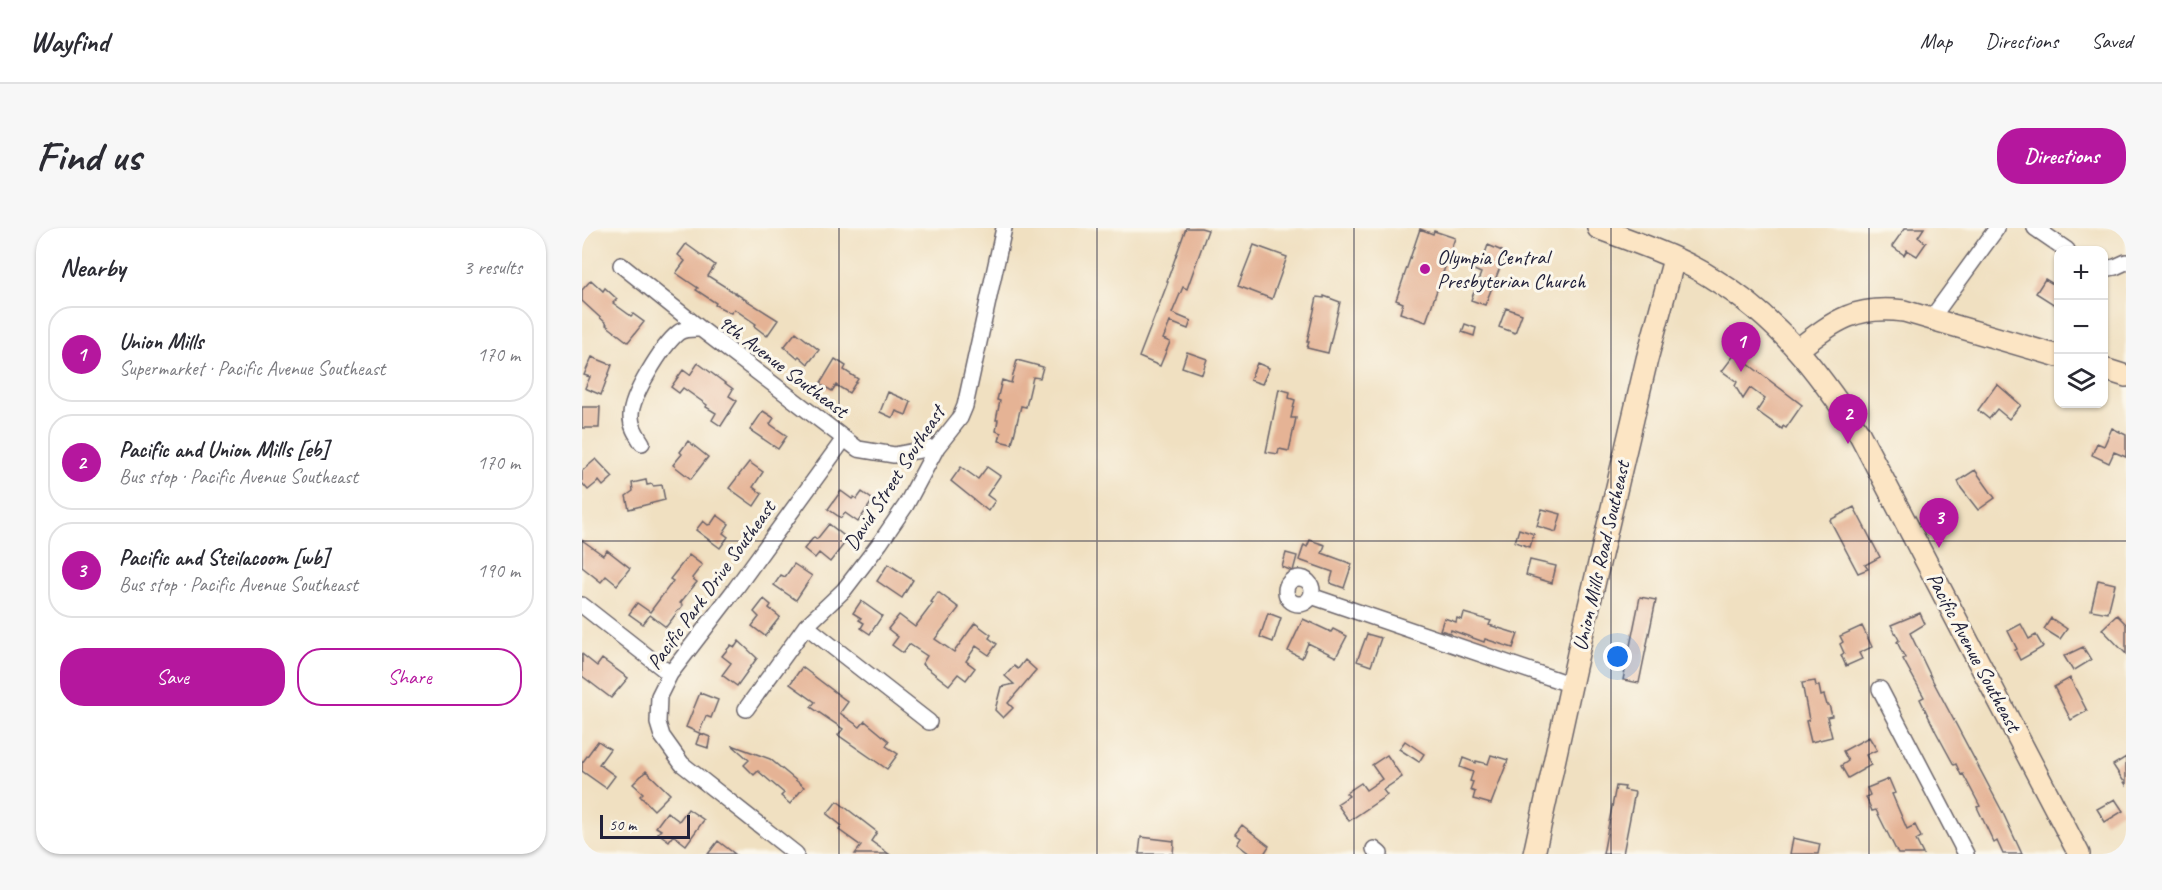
<!DOCTYPE html>
<meta charset="utf-8">
<style>
:root{--surface:#fff;--page:#f7f7f7;--text:#2b2b33;--muted:#7c7c81;--line:#e1e1e2;--accent:#b5179e}
body{margin:0;font-family:Caveat,sans-serif;background:var(--page);color:var(--text)}
.controls{position:absolute;right:18px;top:18px;display:grid;overflow:hidden;border-radius:12px;box-shadow:0 2px 4px #0004}
.controls button{width:54px;height:54px;display:grid;place-items:center;padding:0;border:0;border-bottom:2px solid var(--line);background:var(--surface);color:var(--text);font:30px sans-serif}
.scale{position:absolute;left:18px;bottom:15px;width:90px;box-sizing:border-box;padding-left:6px;border:3px solid #22223b;border-top:0;font-size:16px;line-height:21px;white-space:nowrap;color:#22223b;-webkit-text-stroke:4px #fbf7ec;paint-order:stroke}
.you{position:absolute;left:1036px;top:429px;width:21px;height:21px;margin:-15px;border:4px solid #fff;border-radius:50%;background:#1a73e8;box-shadow:0 0 0 9px #1a73e833}
.badge{display:grid;place-items:center;width:39px;height:39px;border-radius:50%;background:var(--accent);color:#fff;font-size:20px;font-weight:700}
.pin{position:absolute;translate:-50% -50px;filter:drop-shadow(0 2px 3px #0008)}
.pin::after{content:'';position:absolute;top:32px;width:21px;height:18px;background:inherit;clip-path:polygon(0 0,100% 0,50% 100%)}
.list{margin:0;padding:0;list-style:none}
h2{display:flex;justify-content:space-between;align-items:center;height:78px;margin:0;padding:0 24px;font-size:26px}
h2 small{font-size:20px;font-weight:400;color:var(--muted)}
.list li{display:grid;grid-template-columns:39px 1fr auto;gap:18px;align-items:center;box-sizing:border-box;height:96px;margin:0 12px 12px;padding:0 12px;border:2px solid var(--line);border-radius:24px}
.list b{display:block;font-size:22px;white-space:nowrap}
.list p{margin:0;font-size:20px;white-space:nowrap;color:var(--muted)}
.list em{font-size:20px;font-style:normal;color:var(--muted)}
.actions{display:flex;gap:12px;padding:18px 24px}
.actions a{flex:1;padding:14px 0;border:2px solid var(--accent);border-radius:24px;text-align:center;font-size:21px;color:var(--accent)}
.actions .main{background:var(--accent);color:#fff}
.icon{flex:none;width:33px;height:33px;fill:none;stroke:currentColor;stroke-width:2;stroke-linecap:round;stroke-linejoin:round}
.map{position:relative;flex:none;width:1544px;height:626px;overflow:hidden;border-radius:24px}
header{display:flex;align-items:center;gap:36px;box-sizing:border-box;height:84px;padding:0 30px;background:var(--surface);border-bottom:2px solid var(--line)}
header strong{font-size:28px}
nav{display:flex;gap:33px;margin-inline-start:auto;font-size:21px}
.intro{display:flex;align-items:center;justify-content:space-between;box-sizing:border-box;height:144px;padding:0 36px}
h1{margin:0;font-size:42px}
.button{padding:15px 27px;border-radius:24px;background:var(--accent);color:#fff;font-size:21px;font-weight:700}
main{display:flex;gap:36px;padding:0 36px}
aside{flex:1;background:var(--surface);border-radius:24px;box-shadow:0 2px 4px #0004}
.map>svg:first-child{display:block}
</style>
<header>
<strong>Wayfind</strong>
<nav><a>Map</a><a>Directions</a><a>Saved</a></nav>
</header>
<div class="intro"><h1>Find us</h1><a class="button">Directions</a></div>
<main>
<aside>
<h2>Nearby<small>3 results</small></h2>
<ul class="list">
<li><span class="badge">1</span><div><b>Union Mills</b><p>Supermarket · Pacific Avenue Southeast</p></div><em>170 m</em></li>
<li><span class="badge">2</span><div><b>Pacific and Union Mills [eb]</b><p>Bus stop · Pacific Avenue Southeast</p></div><em>170 m</em></li>
<li><span class="badge">3</span><div><b>Pacific and Steilacoom [wb]</b><p>Bus stop · Pacific Avenue Southeast</p></div><em>190 m</em></li>
</ul>
<div class="actions"><a class="main">Save</a><a>Share</a></div>
</aside>
<div class="map">
<svg width="1544" height="626" viewBox="0 0 1544 626">
<rect width="100%" height="100%" fill="#fbf7ec"/>
<filter id="ink" filterUnits="userSpaceOnUse"><feTurbulence type="fractalNoise" baseFrequency=".0167" numOctaves="2"/><feDisplacementMap in="SourceGraphic" scale="12" xChannelSelector="R" yChannelSelector="G"/><feConvolveMatrix kernelMatrix="1 2 1 2 8 2 1 2 1" color-interpolation-filters="sRGB"/></filter>
<filter id="wash" filterUnits="userSpaceOnUse"><feTurbulence type="fractalNoise" baseFrequency=".008" numOctaves="4" result="noise"/><feDisplacementMap in="SourceGraphic" scale="24" xChannelSelector="R" yChannelSelector="G"/><feGaussianBlur stdDeviation="1.35" result="paint"/><feColorMatrix in="noise" values="0 0 0 0 0 0 0 0 0 0 0 0 0 0 0 0 0 1.4 0 .05"/><feComposite in="paint" operator="in"/></filter>
<g filter="url(#wash)">
<rect width="100%" height="100%" fill="#f0e0c1"/>
<g id="blocks">
<path fill="#e5b395" d="M604,0h15l7,2 -21,59 -4,-2 -11,26 19,8 -3,8 -18,-7 -7,17 7,3 -10,24 -21,-9 29,-75 -1,-1z
M1323,0h19l-6,9 8,6 -9,13 -10,-6 -3,5 -12,-9z
M838,1l13,5 1,-3 21,7 -29,84 -26,-9 3,-10 -7,-3z
M104,16l29,21 -7,11 70,44 -11,16 -13,-10 2,-2 -22,-15 -3,4 -16,-8 1,-2 -20,-13 2,-2 -22,-15 9,-12 -7,-6z
M672,17l33,12 -15,42 -34,-13z
M906,17l14,6 -3,8 4,1 -18,45 -14,-5 10,-27 -7,-3 3,-10 5,2z
M1463,51l13,8v20l-22,-14z
M9,52l12,11 2,-3 12,11 -4,4 18,13 2,-2 11,8 -16,20 -22,-17 1,-1 -25,-23v-11z
M742,68l16,6 -12,51 -21,-5 2,-6h-2l10,-45 7,1z
M924,80l16,6 -7,19 -16,-6z
M883,96l11,4 -2,8 -12,-4z
M214,104l23,18 -11,14 -9,-8 -2,2 -13,-11z
M605,124l20,7 -5,15 -20,-7z
M1153,126l67,51 -16,23 -3,-2 -1,3 -25,-18 8,-12 -15,-11 -7,11 -8,-13 2,-4 -15,-11z
M10,129l20,8 -11,30 -16,-7 5,-11 -6,-2z
M253,131l11,7 -2,4 14,9 -9,14 -13,-8 -4,6 -12,-7z
M435,132l26,7 -3,11 -7,-1 -7,30 -5,-1 -9,38 -13,-3 2,-8 -5,-2 2,-11h-2l4,-19 -3,-1 5,-20 9,3z
M116,135l35,26 -4,7 8,5 -16,25 -9,-6 4,-7 -10,-6 1,-2 -24,-17 -4,5 -8,-6 12,-17 7,5z
M675,135l12,5 -7,16 -12,-4z
M1415,156l24,21 -12,14 -12,-10 -8,10 -11,-9z
M697,161l11,3 -1,6 6,2 -4,18h5l-7,33 -10,-2 -1,5 -12,-2z
M306,164l23,10 -5,13 -10,-4 -3,7 -13,-6z
M0,179h18l-1,21h-17z
M181,183l11,7 -4,6 17,12 -9,13 -28,-19z
M1530,200l14,7v22l-12,-5 -5,11 -17,-8 5,-12 7,3z
M106,213l20,16 -17,22 -18,-14 9,-11 -2,-2z
M14,231l17,18 -10,9 -4,-5 -11,9 -6,-7v-12z
M167,234l14,10 -10,15 9,7 -8,12 -25,-18z
M379,239l17,12 9,-12 13,9 -13,19 8,6 -7,10 -37,-30z
M1393,242l20,28 -17,12 -17,-22 -3,-7z
M64,252l1,5 5,-1 1,2 9,-1 3,15 -36,9 -3,-13 7,-5 -1,-8z
M259,263l11,8 2,-2 3,2 5,-7 11,8 -15,22 -13,-9 -4,5 -13,-9z
M1272,279l26,50 -15,8 3,4 -10,4 -28,-53z
M960,281l19,5 -5,18 -19,-6z
M135,287l12,9 -6,9 5,4 -8,11 -24,-18 7,-9 5,4 3,-1z
M247,296l19,15 -18,23 -11,-9 -4,5 -11,-9 10,-12 3,2z
M937,301l15,5 -4,13 -15,-5z
M0,312l21,15 4,-5 23,18 -13,17 -11,-9 -5,6 -19,-15z
M728,312l15,5 -3,8 30,11 -8,24 -14,-5 3,-11 -34,-12 5,-15 3,2z
M704,325l11,3 -4,15 -11,-4z
M107,327l13,10 -10,13 5,4 -17,21 3,2 -17,22 -16,-12 -7,9 -14,-10 8,-11 13,9 23,-31 -3,-2z
M948,332l26,6 -4,17 -26,-8z
M212,336l18,12 -16,24 -22,-15 7,-10 4,2z
M306,336l25,16 -11,18 -25,-17z
M1516,352l17,4 -7,29 -17,-3z
M356,364l21,16 -24,31 19,13 21,-29 16,12 -2,3 8,6 -8,11 -13,-9 -10,15 9,7 -9,12 -8,-6 -9,11 -27,-21 5,-8 -18,-12 -6,9 -11,-8 6,-8 -10,-8 11,-14 16,12 18,-24 -2,-1z
M1058,369l16,3 -17,83 -16,-3z
M182,371l7,6 -2,3 11,9 -15,19 -13,-10 7,-9 -5,-5z
M279,373l21,15 -12,18 -9,-6 3,-5 -5,-3 2,-2 -8,-5z
M686,385l13,5 -8,24 -13,-5z
M882,385l27,8 -2,4 29,9 -5,14 -28,-9 -1,3 -33,-12 -1,3 -10,-3 4,-12 12,4 1,-4 5,2z
M1338,385l5,11 -15,9 23,48 69,130 20,43h-19l-6,-13 -3,2 -17,-36 3,-1 -17,-32 -2,1 -5,-11 -2,1 -18,-33 -16,-33 4,-2 -21,-38 2,-1 -8,-16 2,-2 -8,-15z
M1535,387l9,9v30l-24,-25z
M1469,390l16,11 -7,10 -16,-10z
M721,391l28,13 2,-3 14,7 -11,21 -28,-14 -6,15 -14,-7z
M1439,396l8,15 7,-4 7,12 -23,13 -5,-10 2,-1 -9,-18z
M1280,398l10,21 -13,6 3,6 -16,7 -5,-11 3,-2 -4,-9 3,-2 -3,-6z
M785,406l14,4 -10,28 -14,-5z
M157,413l18,17 -20,28 -15,-11 9,-12 -9,-7 9,-11 4,2z
M1501,419l8,13 -18,11 -9,-15z
M0,426l15,12 5,-7 26,19 -17,20 -29,-22z
M443,432l11,10 -28,33 5,5 -10,10 -8,-8 6,-23 13,-3 -9,-8 9,-10 4,3z
M220,439l46,35 -8,11 20,14 5,-6 24,20 -3,5 12,8 -11,15 -49,-34 5,-6 -32,-22 4,-5 -25,-18z
M1488,450l17,33 -16,9 -17,-33z
M1233,453l1,5h3l2,10 3,-1 3,10h2l3,11 -5,1 5,20 -21,5 -5,-21 3,-1 -7,-37z
M118,465l18,7 -7,18 -5,-2 -7,17 -13,-6z
M118,505l10,4 -2,11 -12,-4z
M1287,509l8,13 -11,5 5,10 -23,13 -7,-12 7,-5 -5,-10z
M16,513l12,8 -11,15 16,12 -9,12 -24,-17v-8z
M823,513l19,13 -5,8 -20,-13z
M150,517l38,14 34,28 -14,17 -9,-8 3,-3 -26,-22 -4,4 -10,-10 5,-5z
M805,527l15,22 -19,13 4,5 -38,26 -12,-17 12,-8 -3,-3 15,-10 5,7 16,-11 -10,-14z
M909,527l17,5 -17,44 -18,-5 2,-7 -5,-2 3,-8 -3,-1 3,-9 -13,-5 3,-9 13,5v-2l12,3z
M1544,529v28l-13,-20z
M64,543l24,23 -16,16 -14,-14 3,-3 -10,-9z
M1307,551l6,14 -3,1 15,35 8,-4 6,12 -5,3 7,14h-25l-22,-44 -4,1 -6,-14 4,-2 -3,-7z
M1034,558l9,1 -1,3 11,2 -12,62h-20z
M1533,571l8,12 -18,11 -8,-13z
M255,573l40,31 -6,9 18,13h-34l6,-8 -22,-16 3,-4 -15,-12z
M106,581l16,11 -18,25 -13,-10 -4,6 -11,-8 3,-3 -5,-3 11,-15 12,9z
M660,597l27,21 -5,8h-14l-13,-10 4,-6 -6,-4z
M559,609l33,4 -1,13h-34z
M1211,610l27,6 -2,10h-28z
M136,613l17,13h-27z"/>
</g>
</g>
<g filter="url(#ink)">
<use href="#blocks" fill-opacity="0" stroke="#6a646a" stroke-width="1.5"/>
<g fill="none" stroke-linecap="round" stroke-linejoin="round">
<g stroke="#6a646a" stroke-width="18">
<path id="street" d="M1453,0l32,22
M39,37l80,64 157,120 36,6 43,-8
M1522,41l11,-2 11,-5
M1349,91l66,-91
M60,215c-5,-8 -11,-16 -11,-26 -1,-20 32,-72 47,-84 6,-5 15,-4 23,-4
M704 363a13 13 0 1 1 26 0a13 13 0 1 1-26 0Z
M729,368l261,89
M0,377l88,69
M224,398l123,96
M1298,461l86,165
M164,481l60,-83 38,-36 36,-47 26,-38 31,-58 23,-29 5,-12 39,-178
M792,621l6,5
M214,626l-114,-90 -20,-28 -4,-13 1,-27 11,-22 66,-86 108,-149"/>
</g>
<g stroke="#6a646a" stroke-width="24">
<path id="secondary" d="M1016,0c38,15 80,28 114,50 66,40 105,92 147,155l220,421
M1216,121c38,-29 57,-44 106,-38l154,45
M1522,141l22,7
M952,626l47,-214 66,-281 27,-100"/>
</g>
<use href="#street" stroke="#fff" stroke-width="15"/>
<use href="#secondary" stroke="#fce5c4" stroke-width="21"/>
</g>
</g>
<path fill="none" stroke="#22223b" stroke-width="1.5" stroke-opacity="0.55" d="M257,0v626M515,0v626M772,0v626M1029,0v626M1287,0v626M0,313h1544"/>
<circle fill="#b5179e" stroke="#fbf7ec" stroke-width="2" cx="843" cy="41" r="6"/>
<g text-anchor="middle" dominant-baseline="central" stroke-width="6" stroke-linejoin="round" paint-order="stroke">
<g font-size="21" fill="#22223b" stroke="#fbf7ec" text-anchor="start">
<text x="855" y="29">Olympia Central<tspan x="855" dy="24">Presbyterian Church</tspan></text>
</g>
<g font-size="21" fill="#22223b" stroke="#fbf7ec">
<text transform="translate(201 138) rotate(37)">9th Avenue Southeast</text>
<text transform="translate(312 250) rotate(-57)">David Street Southeast</text>
<text transform="translate(1019 328) rotate(-77)">Union Mills Road Southeast</text>
<text transform="translate(129 357) rotate(-54)">Pacific Park Drive Southeast</text>
<text transform="translate(1392 424) rotate(62)">Pacific Avenue Southeast</text>
</g>
</g>
</svg>
<div class="controls">
<button>+</button>
<button>−</button>
<button><svg class="icon" aria-label="layers" viewBox="0 0 24 24"><path d="M12 4l9 5-9 5-9-5zM3 14l9 5 9-5"/></svg></button>
</div>
<div class="scale">50 m</div>
<div class="you"></div>
<div class="pin badge" style="left:1159px;top:144px">1</div>
<div class="pin badge" style="left:1266px;top:216px">2</div>
<div class="pin badge" style="left:1357px;top:320px">3</div>
</div>
</main>
